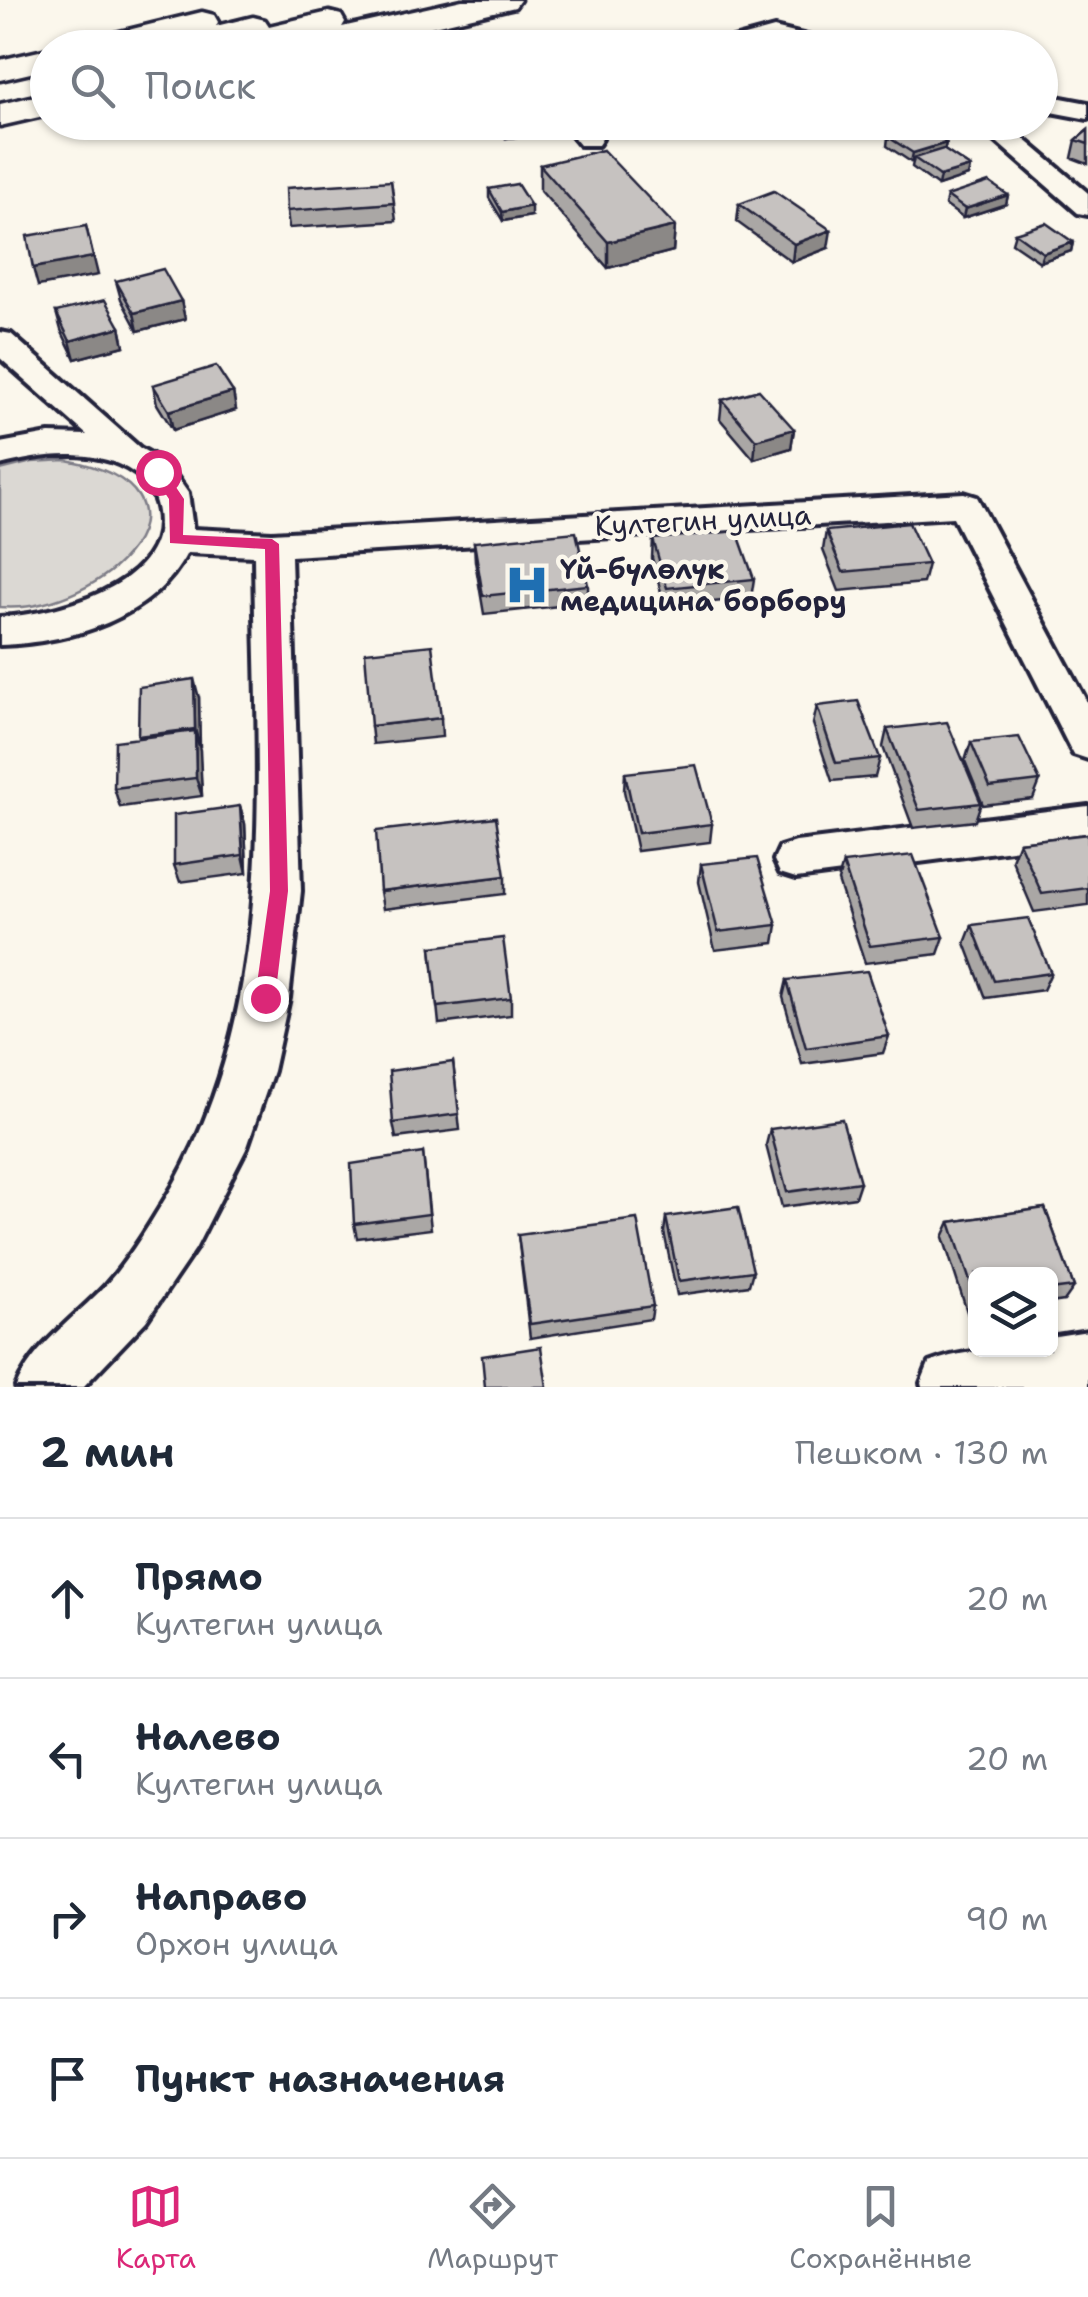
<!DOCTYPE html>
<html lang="ru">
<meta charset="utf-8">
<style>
:root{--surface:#fff;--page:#f2f2f3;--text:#1f2937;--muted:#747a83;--line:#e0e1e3;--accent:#db2777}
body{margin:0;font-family:"Shantell Sans",sans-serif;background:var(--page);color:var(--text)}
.controls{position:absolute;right:30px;bottom:30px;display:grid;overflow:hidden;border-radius:15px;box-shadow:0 2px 8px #0004}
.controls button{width:90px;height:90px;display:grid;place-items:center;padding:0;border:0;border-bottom:2px solid var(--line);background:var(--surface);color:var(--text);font:50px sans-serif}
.stop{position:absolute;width:30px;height:30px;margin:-22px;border:8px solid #db2777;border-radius:50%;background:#fff}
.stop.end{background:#db2777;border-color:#fff;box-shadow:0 2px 10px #0008}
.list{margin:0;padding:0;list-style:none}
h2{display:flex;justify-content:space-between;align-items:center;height:130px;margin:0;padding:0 40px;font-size:42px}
h2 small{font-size:32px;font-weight:400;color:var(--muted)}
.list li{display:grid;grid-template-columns:65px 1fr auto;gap:30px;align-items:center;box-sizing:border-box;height:160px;padding:0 40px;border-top:2px solid var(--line)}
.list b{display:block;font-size:38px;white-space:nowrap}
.list p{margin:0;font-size:32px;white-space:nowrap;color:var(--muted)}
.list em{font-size:32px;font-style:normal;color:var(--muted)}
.icon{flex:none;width:55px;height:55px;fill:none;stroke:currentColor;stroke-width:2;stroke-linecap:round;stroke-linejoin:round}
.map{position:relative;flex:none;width:1088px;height:1387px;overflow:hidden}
.search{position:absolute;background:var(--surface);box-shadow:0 2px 8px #0004;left:30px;right:30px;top:30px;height:110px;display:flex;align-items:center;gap:25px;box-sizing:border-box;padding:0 35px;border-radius:55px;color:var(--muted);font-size:38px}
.sheet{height:770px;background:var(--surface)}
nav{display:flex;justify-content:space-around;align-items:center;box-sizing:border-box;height:140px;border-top:2px solid var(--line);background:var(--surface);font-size:28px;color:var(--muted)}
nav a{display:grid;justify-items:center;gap:5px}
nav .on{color:var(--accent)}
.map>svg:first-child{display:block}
</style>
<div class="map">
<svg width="1088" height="1387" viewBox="0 0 1088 1387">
<rect width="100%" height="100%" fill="#fbf7ec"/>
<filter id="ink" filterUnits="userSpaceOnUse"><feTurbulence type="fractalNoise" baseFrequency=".01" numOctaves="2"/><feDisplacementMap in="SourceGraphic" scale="20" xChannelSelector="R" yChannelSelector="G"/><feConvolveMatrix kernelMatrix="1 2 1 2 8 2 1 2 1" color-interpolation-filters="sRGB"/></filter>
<g filter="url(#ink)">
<path fill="#dbd8d3" stroke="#7e7d87" stroke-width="2.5" d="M66,460c162,30 38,155 -66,147v-137l32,-8z"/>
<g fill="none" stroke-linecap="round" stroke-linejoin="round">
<g stroke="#22223b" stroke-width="8">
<path id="street" d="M774,28l61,15 3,5h-43l-21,-6 -18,6h-41l3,-5z
M1040,94l48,9v16l-48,-9z
M561,122h28l13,17 -4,6h-18z
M974,122h30l84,71v22l-10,-2z
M0,332l11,2 129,114 27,15 21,30 5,36 79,4 692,-40 13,4 111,207v55l-15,-5 -120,-237 -662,39 10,335 -12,107 -16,73 -26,76 -52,102 -49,72 -63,66h-67c17,-41 59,-69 89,-101 26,-29 48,-67 68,-100 108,-192 83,-418 81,-630l-67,-3c-35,67 -117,89 -187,92v-28c64,-3 196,-40 149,-131 -36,-41 -101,-34 -149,-21v-22l49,-9 38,1 -87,-77z
M1088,806v34l-292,38 -16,-5 -6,-13 6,-13 16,-5z
M1088,1331v56h-166l-1,-4 8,-20c39,-16 80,-13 121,-13v-13z"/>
</g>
<g stroke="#22223b" stroke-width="7">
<path id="highway" d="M462,0h58l-5,7 -174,41h-62l2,-5 -17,5h-115l2,-4 -72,4 4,-7 119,-29 12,3 4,7 -2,4 37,-9 12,3 4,6 60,-14 12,3 4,7 -3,5z
M48,49v20l-48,11v-20z
M48,93v22l-48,11v-22z"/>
</g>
<use href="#street" fill="#fbf7ec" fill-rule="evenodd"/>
<use href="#highway" fill="#fbf7ec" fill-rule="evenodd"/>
</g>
<path fill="#aaa7a5" stroke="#22223b" stroke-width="2.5" d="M499,122h45v12l-38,4z
M846,122h53l-1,4 -33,10z
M1088,130v34l-16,-6 4,-18z
M888,137l58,6 -2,7 26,17 -2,9 -30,10 -26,-19 1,-5h-2l-24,-16z
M540,165l135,61 -2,25 -65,17 -68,-78z
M391,181l5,40 -107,7 -2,-17z
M489,189l42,27 -28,5 -14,-23z
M1008,195l-2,9 -43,14 -18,-13 2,-9z
M739,204l89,44 -36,14 -55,-40z
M1015,233l58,9 -2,9 -31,11 -28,-19z
M116,281l65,20 4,18 -47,12 -17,-32z
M56,312l64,15 4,19 -49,13 -14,-29z
M153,385l80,7 3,18 -63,20 -16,-26z
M722,400l72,29 -3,19 -37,11 -34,-40z
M826,531l102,33 -5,19 -84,8 -16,-41z
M653,539l101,40 -3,19 -86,9 -13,-49z
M474,542l114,43v18l-104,11 -9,-53z
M199,698v49l3,49 -82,11 -6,-19 25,-50 -1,-2z
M817,706l63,52 -5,19 -43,4 -19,-57z
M441,718l1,19 -69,7 -2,-18z
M887,729l94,74 -6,18 -62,7 -30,-81z
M971,742l69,39 -7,18 -50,6 -18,-44z
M625,773l87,51 -2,18 -73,9 -13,-60z
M240,806l5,18 2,49 -67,9 -6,-17z
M1088,834v71l-54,7 -22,-52 7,-18z
M843,863l101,74 -6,17 -73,9 -27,-82z
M701,864l76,61 -3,18 -59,7 -16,-68z
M505,876v18l-122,15 -3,-18z
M972,925l79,48 -8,17 -57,8 -21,-55z
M431,947l80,51v17l-72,9z
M787,980l102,56 -6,17 -81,11 -19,-67z
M453,1062l7,68 -64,8 -3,-15z
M770,1129l90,53 -5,15 -73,10 -16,-62z
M423,1153l8,76 -74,9 -3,-14z
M1045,1208l29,79 -10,14 -14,2v-29h-74v40l-8,1 -25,-78 7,-15z
M666,1217l87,54 -4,14 -72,10 -13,-63z
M518,1235l135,71 -2,13 -121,19z"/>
<path fill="#8b8886" stroke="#22223b" stroke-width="2.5" d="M506,122h38v12l-38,4z
M882,122h17l-1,4 -33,10 2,-9z
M946,143l-2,9 -30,6 -1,4h-2l2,-9z
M970,167l-2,9 -30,10 2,-10z
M1008,195l-2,9 -43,14 2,-9z
M531,206v10l-28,5 -1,-9z
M86,226l12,49 -60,11 -5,-18z
M675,226l-2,25 -65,17v-26z
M831,230l-3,18 -36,14 2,-18z
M1073,242l-2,9 -31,11 3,-9z
M181,301l4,18 -47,12 -4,-18z
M120,327l4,19 -49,13 -5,-18z
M233,392l3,18 -63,20 -4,-19z
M794,429l-3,19 -37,11 2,-19z
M194,679l5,19 1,49 -5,-18z
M195,731l5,19 2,46 -6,-18z
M240,806l5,18 2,49 -4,-18z"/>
<path fill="#c6c2c0" stroke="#22223b" stroke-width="2.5" d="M860,122h22l-15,5z
M921,127l25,16 -33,10 -25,-16z
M1088,130v14l-12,-4z
M943,149l27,18 -30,9 -26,-18z
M603,150l72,76 -67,16 -68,-77z
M391,181l3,22 -107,8 -1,-23z
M989,182l19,13 -43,14 -18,-13z
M517,184l14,22 -29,6 -13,-23z
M774,191l57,39 -37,14 -55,-40z
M1046,223l27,19 -30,11 -28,-20z
M86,226l7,31 -60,11 -6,-32z
M163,269l18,32 -47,12 -18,-32z
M105,300l15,27 -50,14 -14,-29z
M216,366l17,26 -64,19 -16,-26z
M759,390l35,39 -38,11 -34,-40z
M909,523l19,41 -85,8 -17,-41z
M737,531l17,48 -87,9 -14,-49z
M576,532l12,53 -105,11 -9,-54z
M432,645l9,73 -70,8 -6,-74z
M194,679l1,50 -57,7 1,-49z
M858,701l22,57 -44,5 -19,-57z
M947,722l34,81 -62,7 -32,-81z
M195,731l1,47 -82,10 1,-47z
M1019,737l21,44 -50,6 -19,-45z
M696,765l16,59 -74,9 -13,-60z
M240,806l3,49 -69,10v-50z
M496,817l9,59 -125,15 -4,-60z
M1088,834v54l-46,6 -23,-52z
M913,855l31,82 -74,9 -27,-83z
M757,858l20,67 -59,7 -17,-68z
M1028,918l23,55 -57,8 -22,-56z
M503,938l8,60 -74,9 -6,-60z
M867,971l22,65 -83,12 -19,-68z
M453,1062l6,52 -66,9 -4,-52z
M842,1119l18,63 -73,10 -17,-63z
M423,1153l6,61 -75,10 -3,-60z
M738,1207l15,64 -74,10 -13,-64z
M1045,1208l29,79 -24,3v-16h-74v25l-26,-77z
M637,1219l16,87 -123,18 -12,-89z
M541,1347l6,40h-62l-3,-31z"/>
</g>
<path fill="#db2777" d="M153,468h10l21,31 -1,36 89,4 7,5 9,347 -13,107 -10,8 -10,-8 15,-107 -5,-342 -95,-6 -1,-44 -18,-27z"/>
<defs>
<g id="hospital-bare" transform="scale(3.45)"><path d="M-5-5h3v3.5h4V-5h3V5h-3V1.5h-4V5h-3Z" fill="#1f6fb2" stroke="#fbf7ec" stroke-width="2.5" paint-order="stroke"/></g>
</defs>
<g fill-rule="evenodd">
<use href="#hospital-bare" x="527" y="585"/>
</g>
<g text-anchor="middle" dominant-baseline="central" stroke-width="9" stroke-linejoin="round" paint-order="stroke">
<g font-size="28" fill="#22223b" stroke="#fbf7ec">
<text transform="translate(703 520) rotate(-3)">Култегин улица</text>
</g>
<g font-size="28" font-weight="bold" fill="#22223b" stroke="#fbf7ec" text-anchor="start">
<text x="560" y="569">Үй-бүлөлүк<tspan x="560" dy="32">медицина борбору</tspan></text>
</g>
</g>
</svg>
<div class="controls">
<button><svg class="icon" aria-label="layers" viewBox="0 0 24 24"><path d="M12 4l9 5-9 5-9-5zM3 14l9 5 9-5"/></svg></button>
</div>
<div class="stop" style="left:158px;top:472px"></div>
<div class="stop end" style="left:265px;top:998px"></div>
<div class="search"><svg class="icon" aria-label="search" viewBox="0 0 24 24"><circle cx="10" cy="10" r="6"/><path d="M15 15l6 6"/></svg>Поиск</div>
</div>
<section class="sheet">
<h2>2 мин<small>Пешком · 130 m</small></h2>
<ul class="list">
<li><svg class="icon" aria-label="ahead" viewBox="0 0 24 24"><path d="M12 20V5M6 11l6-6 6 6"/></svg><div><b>Прямо</b><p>Култегин улица</p></div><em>20 m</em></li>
<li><svg class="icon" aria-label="left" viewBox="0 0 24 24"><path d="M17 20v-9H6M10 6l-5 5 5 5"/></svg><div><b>Налево</b><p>Култегин улица</p></div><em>20 m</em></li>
<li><svg class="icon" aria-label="right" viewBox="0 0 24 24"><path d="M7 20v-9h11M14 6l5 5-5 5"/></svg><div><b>Направо</b><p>Орхон улица</p></div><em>90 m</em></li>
<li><svg class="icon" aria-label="arrive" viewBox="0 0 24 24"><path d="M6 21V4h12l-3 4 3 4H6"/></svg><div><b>Пункт назначения</b></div></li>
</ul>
</section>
<nav>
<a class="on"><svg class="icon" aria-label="map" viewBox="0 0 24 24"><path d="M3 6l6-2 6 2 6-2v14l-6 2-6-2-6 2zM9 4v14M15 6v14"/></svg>Карта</a>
<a><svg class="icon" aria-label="directions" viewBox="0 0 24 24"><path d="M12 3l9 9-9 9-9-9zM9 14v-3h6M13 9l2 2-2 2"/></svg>Маршрут</a>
<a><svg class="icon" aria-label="saved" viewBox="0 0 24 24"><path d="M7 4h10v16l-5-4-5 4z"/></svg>Сохранённые</a>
</nav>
